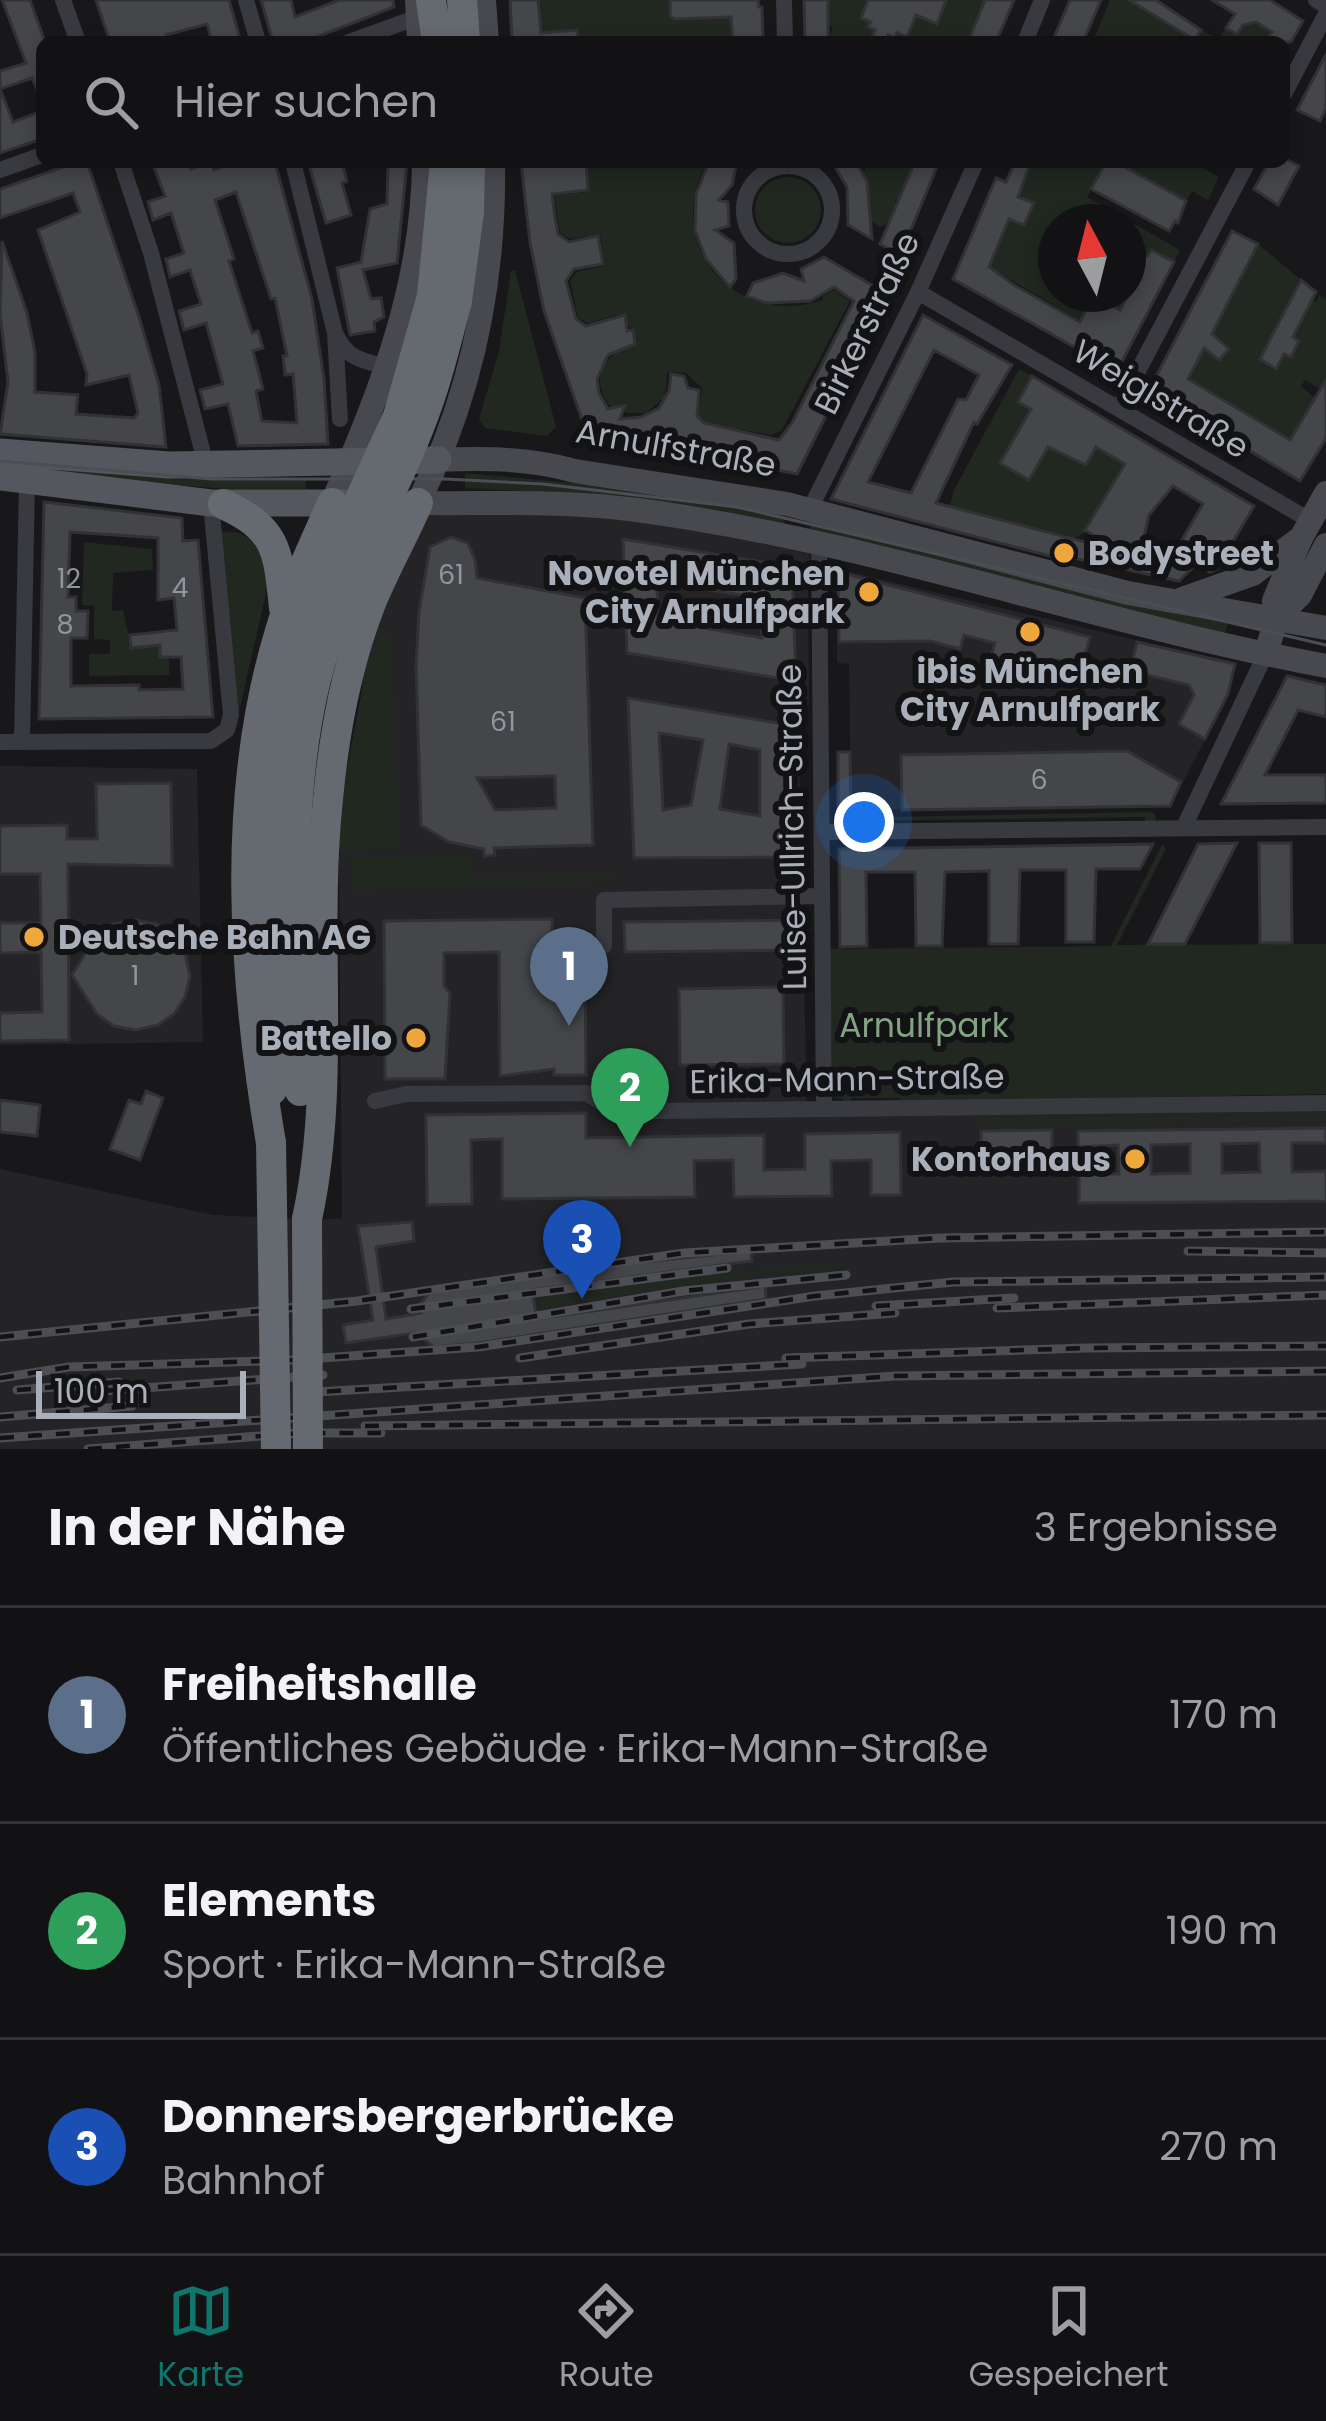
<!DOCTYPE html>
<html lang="de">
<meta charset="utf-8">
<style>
:root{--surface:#121214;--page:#1f2022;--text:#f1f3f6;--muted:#9c9ea0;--line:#313234;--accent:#0f766e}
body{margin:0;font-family:Poppins,sans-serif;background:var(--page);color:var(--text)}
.compass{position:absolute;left:1038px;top:204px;width:108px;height:108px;border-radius:50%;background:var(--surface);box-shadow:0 6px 18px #0003;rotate:353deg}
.scale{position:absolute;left:36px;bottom:30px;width:210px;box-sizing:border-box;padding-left:12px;border:6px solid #aab0b9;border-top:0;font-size:33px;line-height:42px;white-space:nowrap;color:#aab0b9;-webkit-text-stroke:9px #131315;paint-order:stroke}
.you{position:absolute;left:864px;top:822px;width:42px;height:42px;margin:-30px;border:9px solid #fff;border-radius:50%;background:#1a73e8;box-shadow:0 0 0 18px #1a73e833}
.badge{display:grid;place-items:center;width:78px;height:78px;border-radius:50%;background:var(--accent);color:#fff;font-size:39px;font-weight:700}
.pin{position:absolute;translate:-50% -99px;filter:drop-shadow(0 3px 6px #0008)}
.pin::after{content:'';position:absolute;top:63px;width:42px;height:36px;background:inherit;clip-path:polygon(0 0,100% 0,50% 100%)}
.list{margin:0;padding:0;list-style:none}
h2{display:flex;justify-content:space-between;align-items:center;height:156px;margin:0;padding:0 48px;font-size:51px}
h2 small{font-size:39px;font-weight:400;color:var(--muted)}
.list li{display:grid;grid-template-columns:78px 1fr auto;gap:36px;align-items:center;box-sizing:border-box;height:216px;padding:0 48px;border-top:3px solid var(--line)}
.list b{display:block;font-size:45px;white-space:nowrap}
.list p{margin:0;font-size:39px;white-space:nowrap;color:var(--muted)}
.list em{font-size:39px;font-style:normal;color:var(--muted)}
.icon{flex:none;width:66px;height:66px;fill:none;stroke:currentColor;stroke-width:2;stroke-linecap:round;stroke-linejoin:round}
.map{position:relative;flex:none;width:1326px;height:1449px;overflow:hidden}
.search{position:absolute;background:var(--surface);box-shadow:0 6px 18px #0003;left:36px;right:36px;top:36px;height:132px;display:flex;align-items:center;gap:30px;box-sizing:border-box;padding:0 42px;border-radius:18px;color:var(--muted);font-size:45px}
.sheet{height:804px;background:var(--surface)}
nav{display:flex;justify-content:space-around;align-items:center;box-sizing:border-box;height:168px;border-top:3px solid var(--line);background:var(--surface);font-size:33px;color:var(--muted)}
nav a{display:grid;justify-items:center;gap:6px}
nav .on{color:var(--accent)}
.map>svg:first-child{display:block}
</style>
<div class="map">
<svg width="1326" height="1449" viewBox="0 0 1326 1449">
<rect width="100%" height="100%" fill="#18181a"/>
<path fill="#242427" d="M433,511l171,2 205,38 3,30 -4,1 1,124h-11l9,405 519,-4v342h-1326v-280l213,46 107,5 22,-2 -3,-358 24,-174 -9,-1 16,-51 53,-115z
M837,569l399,95 -7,31 -59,111 -319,4 -2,-146 -12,-1z
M0,766l197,3 6,273 -203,3z"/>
<path fill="#202820" d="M538,0h193l1,42h-154l-37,-9z
M827,0h41l-7,17 10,5 2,14 13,5 11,-8 10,3 9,-21 21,9 9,-24h39l-17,42h-140l5,-15 -4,-1z
M1110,0h28l57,39 6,-9 17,9 8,-11 11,6 6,-10 13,-3 19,8 -8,13h-174z
M587,162h120c-46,83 28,167 116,138v-4l11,-6 16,11 -68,129 -10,5 -68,-12 -6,-7 4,-28 -16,-15 -19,-1 -2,25 -19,16h-22l3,-11 -15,6c-25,-28 -8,-57 25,-63l-4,-15 -16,-15 -29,8 -10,-5 -8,-37 6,-9 29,-6 -5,-31 -30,4 -10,-6 -6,-38 35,-3z
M856,162h59l-15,37 -5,1 2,4 -8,20 -9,3 -11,-7 2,-15 -9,-32 4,-3z
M1027,162h79l-19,35 93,53 -6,12 -23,-12 -5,9 -18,-14v-23h-72v72h72v-17l7,4 -15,29 -28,-13 -6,14 21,25 -118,-69 20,-48 15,6 9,-21 -15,-7z
M1116,162h76l27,15 -11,23 -16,-9 -6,10z
M755 210a33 33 0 1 1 66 0a33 33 0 1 1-66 0Z
M1258,244l43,36 -41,78 11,11h6l7,-15 7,3 8,-15 -6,-5 19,-37 4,2 3,-7 7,4v94l-21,-13 -4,6 14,12 -25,42 -102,-61z
M515,270l41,157 -9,9 -62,-8 -6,-9 20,-68 12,-80z
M1019,369l13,7 -14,25 13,8 -30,55 29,15 30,-53 65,38 -39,68 -13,7 -123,-32 3,-15z
M0,458l229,20h77v11h-79l-162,-13z
M465,473l198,18 120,17 2,21 -247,-37 -73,-4z
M810,514l419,104 -5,19 -413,-101z
M221,531l18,2 17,10 13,37 -31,137z
M84,542l68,7 1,21 -40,3 -1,38 11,-1 8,38 29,-3 9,12v18l-80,1v-22h21v-14l-16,-1v-33l-12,-1z
M379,634l13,1 7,214 -61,2 5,-63 20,-102v-27l8,-1z
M1150,812l5,2 1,7 -10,1 -1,-5 -292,4v4h-15v-7z
M1162,845l4,3 -49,97 209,-1v150l-425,8 -1,-4h-48l-1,5 -18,-7 -4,-147 282,-3z
M472,855l4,23 130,-3 15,6 -270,10v-33z
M977,1114h11l1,4 337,-3v6l-346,3z
M840,1263l1,5 -100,9 -203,32 -1,-10 157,-23z"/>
<path fill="#44464a" stroke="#323236" stroke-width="3" fill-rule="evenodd" d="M2,0h28l15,42 -3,60 -10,-24 -32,11v-18l26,-8z
M96,0h133l12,42h-29l-5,-18 -41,11 3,7h-59z
M261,0h30l4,17 44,-17h54l1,7 -90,35h-31z
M510,0h28l3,33 36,-3 1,12h-66z
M670,0h88l1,7h3l1,35h-30l-2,-25 -56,2 -5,-3z
M804,0h24v42l-23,-1z
M868,0h78l-9,24 -21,-9 -9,22 -10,-4 -2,5 -7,-3 -2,6 -14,-5 3,-6 -7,-3 3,-5 -10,-4z
M985,0h29l-18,42h-28z
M1070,0h31l-18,42h-31z
M1129,0h27l45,30 -6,10z
M1212,0h58l33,21 -12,21h-26l7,-10 -16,-10 -13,3 -6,9 -11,-6 9,-14z
M1326,54v55l-6,12 -23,-11z
M0,89l13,33 29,-11v28l-42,14z
M1284,158l15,8 -21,39 -24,-16 15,-27h15z
M77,162h10l52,155 20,68 7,62 -166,-13 8,-52 -8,-68 2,-73 25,72 8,40v39l43,3 -2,19 58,4 4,-5 -9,-38 -43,10 1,-11 -49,-144 42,-18 -7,-19 -73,25v-29z
M152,162h36l3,7 20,-7 3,8 21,-8h40l37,137 12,80 4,65 -90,2 -10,-42 -23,5 -5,-19 23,-6 -17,-61 -22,7 -5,-19 22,-7 -11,-34 -20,7 -4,-18 18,-6 -13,-40 -18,7 -5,-18 17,-6zM236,192l35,107 4,-1 12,58h-4l2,19 8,-1 4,49 -35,-2 -6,-30 7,-2 -10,-38 10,-3 -5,-17 -6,2 -23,-72 5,-2 -19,-59z
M308,162h34l5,19 -5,2 9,32 -25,8z
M388,162h19l-10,101 -34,7 8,29 10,-1 3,19 -10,5 1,9 -25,4 -13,-67 24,-6 9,-53 17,-5z
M521,162h65l2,28 -36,4 3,24 3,16 11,8 29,-6 5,28 -29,5 -8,12 10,38 10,7 39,-11 2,16 6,-1 2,14 -27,11 -11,24 2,14 9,16 17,-4 -5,14 21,-2 18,-9 10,-17 2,-17 13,2 4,12 11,2 -2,26 7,7 75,17 13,-17 62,-122 -20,-14 -24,14 -44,2 -19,-7 6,-13 30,-10 21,8 -3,-12 23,-12 63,37 -90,180 -103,-21 -105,-13 -45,-129 -14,-68z
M709,162h28l-5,23 -13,15 9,2 1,24 -14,4 19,13 2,36 -6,8 -24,-28 -11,-29 1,-36z
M832,162h24l11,19 5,58 -24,-14 -1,-38z
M915,162h24l-35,84 -14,4 -10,-6z
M1015,162h12l2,4 -11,31 16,6 -10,22 -15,-6 -20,48 25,18 66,37 13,-26 27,14 15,-29 -7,-4v-32l19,11 4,-6 23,12 -57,109 -164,-92 43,-101 10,4z
M1106,162h10l70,39 -8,22 -3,-2 -6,10 -78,-42z
M1232,231l26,13 -46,90 17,15 -10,11 -15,-12 -16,31 102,61 36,-60v58l-26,43 -151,-91z
M1301,280l15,12 -23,45 6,4 -8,16 -7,-3 -8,15 -16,-10z
M923,315l89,50 -35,59 -3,-2 -38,81 183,48 -34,-21 40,-66 -29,-17 -10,18 -38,-18 -19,33 -29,-17 31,-54 -13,-7 14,-26 222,130 -37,63 -7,3 -13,-9 -18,18 -105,-23 -1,4 -242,-63zM934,350l45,25 -13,25 -8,-1 -47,94 -43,-11zM1173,486l30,18 -26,44 -34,-7 6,-26z
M44,502l138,16 1,23 15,-1 15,177 -174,2zM70,532l88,6v62l16,-2 3,32 -47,5 1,13 29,-3v12h21l2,32 -44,1v-5l-68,1v-48h16l1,-27h-12v-14h-8z
M451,537l17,6 7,17 2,18 108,20 8,247 -99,3 1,7 -11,1v-7l-35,-7 -28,-17 -5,-159 3,-54 11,-65zM555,776l1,32 -61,2 -18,-32z
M623,539l169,28 4,114 -169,-28zM657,582l104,16 1,40 -104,-18z
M838,572l252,65 -8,29 -24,-6 -3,12 -64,-16 4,-13 -31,-8 -4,14 -30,-8 -91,1z
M1137,642l98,22 -7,30 -23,45 -26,-15 15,-29 -5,-10 -59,-14z
M1287,676l39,9v32l-28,-7 -33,65h61v28l-105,1z
M628,698l167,28 3,131 -164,1zM659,733l44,7 -12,65 -28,5zM729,744l31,6v66l-40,-7z
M1127,751l54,31 -11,24 -268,4 -1,-55z
M838,752h12l1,58 -13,1z
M171,783l1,83 -104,-2 1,176 -69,1v-28l42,-1 -1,-60 -41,1v-30h41l-1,-49h-40v-48l67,-1v14h30l-1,-55z
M1237,843l-52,101h-37l50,-100z
M1259,843h32l1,100h-32z
M1153,844l-13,25h-44l-2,73h-28v-72h-46l-2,74h-29v-73l-44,1 -3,74h-26l-1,-74h-49l1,74 -27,1 -1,-98z
M552,919l1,38h32l1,118h-32v-6l-54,7 -1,-124 -55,1v33l6,7 -5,86h-60l-1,-158z
M136,920l20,4 18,13 11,16 5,23 -5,21 -11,17 -16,11 -22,5 -22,-4 -17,-12 -25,-39 24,-39 17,-12z
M799,920v30l-174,2 -1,-30z
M783,987l1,77 -104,1 -1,-76z
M146,1091l17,7 -23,62 -30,-11 19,-49 12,4z
M0,1100l40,5 -3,31 -37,-4z
M586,1113v25l178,-3v35l41,-1v-35l95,-2 1,63h-30v-35l-40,1 1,35 -98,1 -1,-37 -39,1 1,36 -193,2v-60l-31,1 1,64 -45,1 -1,-90z
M1326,1128v15h-34v29l34,-1v30l-247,2v-29h40l-1,-29 -40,2v-16zM1259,1143l1,29 -38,1v-29zM1190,1144v29l-39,1v-29z
M1052,1130v29h-71v-28z
M412,1222l2,19 -38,6 10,72 35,-6 -1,-8 8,-11 41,-8 115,-18 167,-17 1,10 -220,29 5,29 228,-33 1,13 -288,44 -44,4 -19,-14 -69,10 -3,-18 30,-5 -15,-94z"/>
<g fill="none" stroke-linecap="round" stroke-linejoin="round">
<path stroke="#393a3f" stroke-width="16" d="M63,0l15,42
M246,0l12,42
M784,0l1,42
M1316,0l10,6
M349,42l69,-25
M1025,42l17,-42
M1284,94l42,-80
M121,162l30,91 55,212
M293,162l42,171 5,86
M744 210a44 44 0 1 1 88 0a44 44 0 1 1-88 0Z
M0,170l42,-15
M918,292l393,229
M336,335c12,25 28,26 52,32
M1119,407l129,-245
M810,509l108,-217 58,-130
M819,544l5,565
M22,741l5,-261
M0,742l211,-1 16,-11 4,-15 -20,-212
M1184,827l82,-174
M822,832l504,-5
M604,946v-46l218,-4
M375,1101l31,-7 181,-1 27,18h43l669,-8"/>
<path stroke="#47494f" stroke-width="24" d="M417,0l2,42
M484,0l3,42
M493,162c2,119 -22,235 -75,341 73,1 147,-3 219,7 234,31 458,113 689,156
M438,460c47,-2 92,-2 137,11l212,33 341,89 198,35
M332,503c49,-111 91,-218 92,-341
M1182,599l71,-25 46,-35
M1277,617l23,-22 26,-50
M1266,653l11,-36 -3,-16 4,-10 23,-53 25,-45"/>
<path stroke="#55575e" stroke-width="27" d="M0,452l169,13 269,-5
M0,477l211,26h137"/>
<path stroke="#656970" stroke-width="30" d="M431,0l6,42
M462,0l3,42
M432,296l13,-134
M457,301l12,-89 1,-50
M223,504c55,25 55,47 61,104
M271,1143c-28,-166 -41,-348 9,-512 13,-44 34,-86 52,-128
M307,1219c30,-138 6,-280 21,-420 6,-65 19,-135 43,-196 14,-34 32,-66 47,-100"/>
<path stroke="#4c4e54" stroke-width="3" d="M0,461l211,18h234l98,5 194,23 589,138"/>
<g stroke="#4c4e54" stroke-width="9">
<path id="rail" d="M1188,1251l138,2
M876,1306l138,-8
M997,1308l329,-13
M411,1309l316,-41
M0,1337l357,-36 327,-48 256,-15 386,-6
M413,1337l270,-46 163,-16
M520,1358l229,-34 146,-11
M786,1358l300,-10 240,-2
M0,1378l69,-11 224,-7 185,-13 337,-51 138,-14 373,-5
M17,1390l102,-8
M102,1391l221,-16
M299,1393l503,-29
M0,1417l132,-11
M365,1426l961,-11
M0,1438l895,-62 431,-5
M88,1449l213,-16h80"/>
</g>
<use href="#rail" stroke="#131315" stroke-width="4.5" stroke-dasharray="14" stroke-linecap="butt"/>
<path stroke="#656970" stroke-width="30" d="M272,1090v-269l11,-107 25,-101 90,-197 34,-120
M300,1091c-2,-136 -17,-278 16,-412 22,-90 71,-169 104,-254 16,-40 26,-82 37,-124
M271,1143l5,306
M307,1219l1,230"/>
</g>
<g fill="#efa63a" stroke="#131315" stroke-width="4.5">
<circle cx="1064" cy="553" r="12"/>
<circle cx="869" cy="592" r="12"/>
<circle cx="1030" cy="632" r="12"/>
<circle cx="34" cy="937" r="12"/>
<circle cx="416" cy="1038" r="12"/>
<circle cx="1135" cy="1159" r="12"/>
</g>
<g text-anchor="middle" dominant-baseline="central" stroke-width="12" stroke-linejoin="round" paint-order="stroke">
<g font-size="27" fill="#90969d">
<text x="451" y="574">61</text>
<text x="69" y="578">12</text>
<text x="180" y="587">4</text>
<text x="65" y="624">8</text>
<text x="503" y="721">61</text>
<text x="1039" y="779">6</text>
<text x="135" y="975">1</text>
</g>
<g font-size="33" fill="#aab0b9" stroke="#131315">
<text transform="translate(867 323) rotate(-64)">Birkerstraße</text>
<text transform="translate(1161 399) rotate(31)">Weiglstraße</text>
<text transform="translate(676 448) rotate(10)">Arnulfstraße</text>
<text transform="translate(792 827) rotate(-91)">Luise-Ullrich-Straße</text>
<text transform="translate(847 1079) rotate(-1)">Erika-Mann-Straße</text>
</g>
<g font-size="33" font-weight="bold" fill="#aab0b9" stroke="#131315" text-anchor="end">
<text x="1088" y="553" text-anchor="start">Bodystreet</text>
<text x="845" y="573">Novotel München<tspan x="845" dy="38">City Arnulfpark</tspan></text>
<text x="1030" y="671" text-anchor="middle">ibis München<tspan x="1030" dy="38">City Arnulfpark</tspan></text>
<text x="58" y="937" text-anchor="start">Deutsche Bahn AG</text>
<text x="392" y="1038">Battello</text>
<text x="1111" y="1159">Kontorhaus</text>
</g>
<g font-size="33" fill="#82a482" stroke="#131315">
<text x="924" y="1025">Arnulfpark</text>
</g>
</g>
</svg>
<svg class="compass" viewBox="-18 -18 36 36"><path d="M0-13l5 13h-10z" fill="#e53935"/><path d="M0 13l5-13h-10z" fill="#9c9ea0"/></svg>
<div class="scale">100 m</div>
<div class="you"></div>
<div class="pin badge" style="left:569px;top:1026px;background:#5c6f8a">1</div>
<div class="pin badge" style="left:630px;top:1147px;background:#2e9e5b">2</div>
<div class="pin badge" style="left:582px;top:1299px;background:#1a4fb4">3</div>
<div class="search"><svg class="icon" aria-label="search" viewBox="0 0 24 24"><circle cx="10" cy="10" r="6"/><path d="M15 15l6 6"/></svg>Hier suchen</div>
</div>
<section class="sheet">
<h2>In der Nähe<small>3 Ergebnisse</small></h2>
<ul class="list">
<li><span class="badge" style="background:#5c6f8a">1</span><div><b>Freiheitshalle</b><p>Öffentliches Gebäude · Erika-Mann-Straße</p></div><em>170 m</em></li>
<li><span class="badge" style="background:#2e9e5b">2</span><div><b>Elements</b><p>Sport · Erika-Mann-Straße</p></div><em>190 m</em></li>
<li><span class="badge" style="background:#1a4fb4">3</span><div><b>Donnersbergerbrücke</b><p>Bahnhof</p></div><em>270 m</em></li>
</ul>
</section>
<nav>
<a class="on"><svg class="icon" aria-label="map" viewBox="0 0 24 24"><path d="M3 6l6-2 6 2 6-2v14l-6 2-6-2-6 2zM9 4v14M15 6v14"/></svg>Karte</a>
<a><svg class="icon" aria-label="directions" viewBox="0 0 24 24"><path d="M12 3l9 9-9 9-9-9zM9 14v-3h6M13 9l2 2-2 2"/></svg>Route</a>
<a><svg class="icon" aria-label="saved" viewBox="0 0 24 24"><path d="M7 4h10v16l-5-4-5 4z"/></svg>Gespeichert</a>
</nav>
